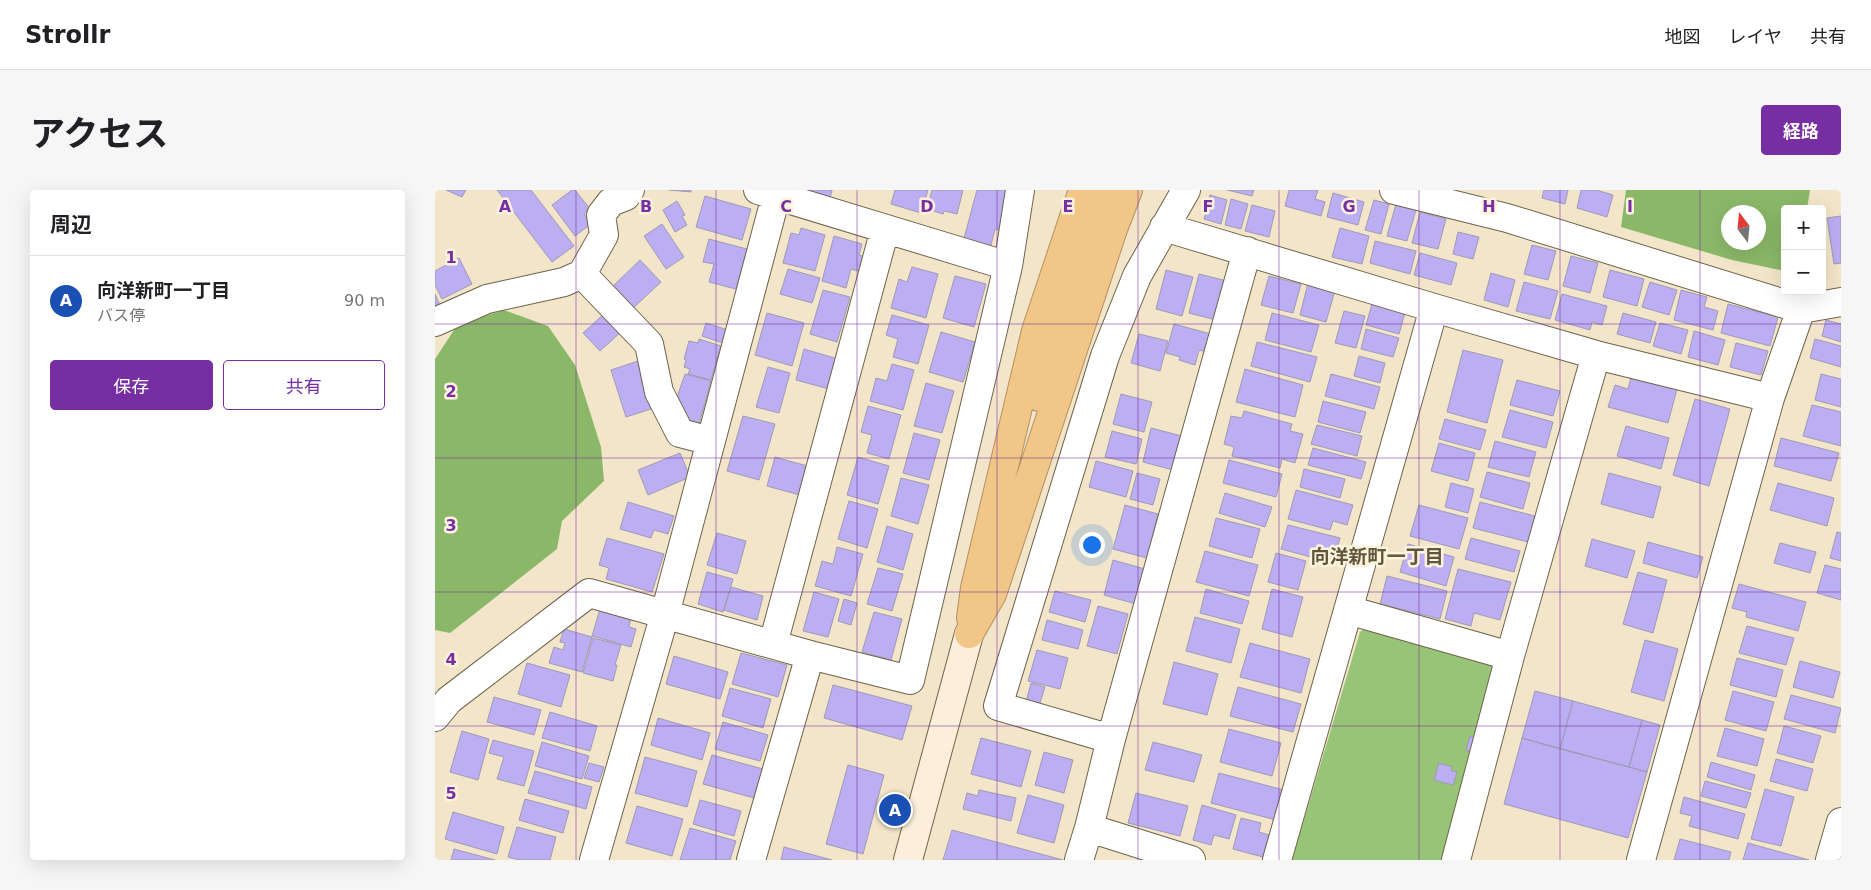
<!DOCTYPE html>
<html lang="ja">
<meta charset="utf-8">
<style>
:root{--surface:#fff;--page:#f6f6f6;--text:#202124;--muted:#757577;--line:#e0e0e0;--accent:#762ea2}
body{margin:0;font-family:"DejaVu Sans","Noto Sans JP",sans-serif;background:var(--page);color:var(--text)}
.controls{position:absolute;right:15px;top:15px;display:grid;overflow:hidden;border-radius:5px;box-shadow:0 5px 20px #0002}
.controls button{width:45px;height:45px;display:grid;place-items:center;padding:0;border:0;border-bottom:1px solid var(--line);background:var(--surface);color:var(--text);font:25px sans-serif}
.compass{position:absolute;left:1286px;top:15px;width:45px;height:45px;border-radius:50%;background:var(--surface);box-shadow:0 5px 20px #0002;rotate:344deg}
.you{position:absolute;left:656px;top:354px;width:18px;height:18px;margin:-12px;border:4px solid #fff;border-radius:50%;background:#1a73e8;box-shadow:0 0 0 8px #1a73e833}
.badge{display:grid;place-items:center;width:32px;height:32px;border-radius:50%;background:var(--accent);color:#fff;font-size:16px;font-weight:700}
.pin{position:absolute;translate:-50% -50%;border:2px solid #fff;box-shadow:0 1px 5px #0006}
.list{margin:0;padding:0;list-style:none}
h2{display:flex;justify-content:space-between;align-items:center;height:65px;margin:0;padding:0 20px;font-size:21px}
h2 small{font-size:16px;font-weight:400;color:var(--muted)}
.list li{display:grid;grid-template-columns:32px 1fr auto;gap:15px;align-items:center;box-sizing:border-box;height:90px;padding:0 20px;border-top:1px solid var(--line)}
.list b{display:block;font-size:19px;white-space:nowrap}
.list p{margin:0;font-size:16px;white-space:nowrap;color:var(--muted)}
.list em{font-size:16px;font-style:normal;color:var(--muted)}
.actions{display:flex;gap:10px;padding:15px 20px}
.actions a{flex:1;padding:11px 0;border:1px solid var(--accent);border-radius:5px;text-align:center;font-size:18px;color:var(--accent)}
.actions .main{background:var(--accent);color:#fff}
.map{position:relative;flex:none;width:1406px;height:670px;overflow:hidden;border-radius:5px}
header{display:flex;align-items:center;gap:30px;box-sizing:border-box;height:70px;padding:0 25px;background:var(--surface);border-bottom:1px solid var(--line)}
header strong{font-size:24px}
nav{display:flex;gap:28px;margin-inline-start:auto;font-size:18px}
.intro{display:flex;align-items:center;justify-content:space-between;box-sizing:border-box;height:120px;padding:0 30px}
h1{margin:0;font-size:35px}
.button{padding:12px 22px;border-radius:5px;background:var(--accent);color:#fff;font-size:18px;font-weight:700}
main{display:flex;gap:30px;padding:0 30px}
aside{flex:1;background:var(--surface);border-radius:5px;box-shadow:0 5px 20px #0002}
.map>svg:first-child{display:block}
</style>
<header>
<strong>Strollr</strong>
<nav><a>地図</a><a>レイヤ</a><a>共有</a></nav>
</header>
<div class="intro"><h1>アクセス</h1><a class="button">経路</a></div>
<main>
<aside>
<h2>周辺<small></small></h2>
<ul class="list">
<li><span class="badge" style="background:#1a4fb4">A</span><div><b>向洋新町一丁目</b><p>バス停</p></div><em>90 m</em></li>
</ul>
<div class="actions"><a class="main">保存</a><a>共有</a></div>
</aside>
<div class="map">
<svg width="1406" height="670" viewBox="0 0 1406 670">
<rect width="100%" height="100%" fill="#f2e5c9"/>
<path fill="#98c477" d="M935,435l125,34 -47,201h-156l68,-228z"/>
<path fill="#8bb868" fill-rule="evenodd" d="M1191,0h184l-3,19h-22v62l-53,-11 -111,-33zM1294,22h30v30h-30z
M69,120l44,16 27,39 26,82 3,34 -42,40 -5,28 -107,84 -15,-3v-271l23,-35z"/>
<path fill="#bcaef2" stroke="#9f9ab5" d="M11,0h20l-4,7z
M62,0h34l43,56 -22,16z
M137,0h3l15,19 -6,5 7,10 -16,12 -23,-31z
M234,0h22v2z
M360,0h37l-3,13z
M460,0h33l-7,23 -30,-9z
M497,0h31l-6,24 -13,-3 -1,3 -16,-5z
M542,0h37l-9,42 -10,-3 -5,20 -27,-7z
M792,0h27l-2,6z
M854,0h29l-3,9 10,3 -4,14 -36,-10z
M1109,0h24l-3,14 -23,-6z
M1146,0h15l17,5 -6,22 -30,-9z
M898,3l31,9 -6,23 -31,-8z
M775,5l17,5 -6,24 -17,-5z
M270,6l46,13 -9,31 -46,-13z
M796,9l17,5 -7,25 -16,-4z
M939,10l15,4 -8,30 -16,-4z
M242,11l8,14 -3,1 5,9 -12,7 -12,-22z
M961,14l20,6 -9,31 -20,-5z
M817,15l23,6 -6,26 -24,-6z
M985,22l26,7 -8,30 -26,-6z
M1406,26v47l-7,1 -7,-46z
M227,34l22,33 -18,12 -22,-33z
M366,38l24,7 -10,36 -32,-8 8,-30 8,2z
M905,38l29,8 -7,28 -30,-7z
M1023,42l21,5 -6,22 -20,-5z
M399,46l28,8 -3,11 8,2 2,17 -18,-5 -5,19 -24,-7z
M274,49l38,10 -11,40 -27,-7 5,-18 -11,-2z
M940,51l41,10 -6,23 -40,-11z
M1097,55l24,6 -8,29 -24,-6z
M985,63l37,10 -6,22 -37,-10z
M1136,66l27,7 -8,30 -27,-7z
M24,68l13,26 -30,15 -7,-14v-14z
M205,70l21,22 -31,29 -20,-22z
M477,77l26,7 -12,44 -35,-10 8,-29 8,3z
M353,79l32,9 -8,25 -32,-9z
M731,80l27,7 -11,39 -26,-7z
M1175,80l34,9 -7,27 -34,-9z
M1056,83l24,7 -7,27 -24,-7z
M764,84l28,7 -11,39 -27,-7z
M520,86l31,8 -12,43 -31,-9z
M834,86l32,8 -8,29 -32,-8z
M1089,92l34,9 -8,28 -34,-8z
M1215,92l27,8 -8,25 -27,-8z
M873,93l27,7 -9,32 -26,-7z
M388,100l27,7 -13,45 -27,-8z
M1246,100l26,7 -3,10 14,4 -5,19 -39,-10z
M0,104l7,16 -7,3z
M1127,104l45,12 -5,19 -10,-3 -2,8 -35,-10z
M937,114l33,9 -6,21 -33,-9z
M1293,114l50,13 -8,29 -49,-13z
M909,121l21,5 -9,32 -21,-5z
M170,123l17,18 -22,20 -17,-18z
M332,123l37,10 -12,43 -37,-11z
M837,123l47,12 -8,27 -46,-12z
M1188,123l33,9 -6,21 -33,-9z
M457,125l37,10 -11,39 -25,-7 5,-18 -12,-4z
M1391,130l15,4v18l-19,-6z
M271,133l22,7 -5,13 -21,-7z
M1225,133l28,7 -7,24 -28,-8z
M739,134l37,10 -5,18 -7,-2 -4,15 -16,-5 1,-3 -14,-4z
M931,139l33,9 -6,19 -32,-8z
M1259,141l31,9 -7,25 -30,-8z
M506,142l34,10 -12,40 -34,-10z
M704,144l29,7 -8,30 -29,-8z
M264,149l22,7 -10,34 -23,-6 2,-5 -6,-2 2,-7 -2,-1 5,-18 9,2z
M1380,149l26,7v21l-31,-9z
M822,152l60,15 -7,25 -59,-16z
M1301,153l32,8 -7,24 -31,-8z
M369,159l34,10 -9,30 -33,-9z
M1028,160l40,10 -16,63 -40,-11z
M924,166l26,7 -5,20 -26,-7z
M206,170l16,47 -31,10 -15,-47z
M457,174l22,6 -11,40 -33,-9 6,-23 11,3z
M333,177l22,6 -11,40 -23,-6z
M810,179l58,16 -8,32 -59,-15z
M250,184l26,7 -12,43 -19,-6 -7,-9z
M896,184l49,13 -6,22 -49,-13z
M1386,184l20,5v28l-26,-7z
M1196,187l46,12 -9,34 -60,-16 7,-22 13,4z
M1082,190l43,11 -7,25 -43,-11z
M491,193l28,8 -12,42 -28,-7z
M686,204l31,8 -8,30 -31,-8z
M1260,209l35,10 -21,77 -36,-11z
M888,211l43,11 -6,21 -42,-11z
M1377,215l29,7v34l-38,-10z
M433,216l33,9 -12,44 -22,-6 5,-18 -11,-3z
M1075,220l43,12 -7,26 -44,-11z
M809,221l48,13 -2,7 13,3 -8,29 -13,-4 -2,9 -48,-12 2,-9 -10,-3 7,-28 11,2z
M308,226l32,8 -16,56 -32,-9z
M1010,229l41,11 -6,20 -41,-11z
M882,235l45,11 -5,20 -46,-12z
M1191,236l43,12 -8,31 -44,-13z
M716,238l31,8 -9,34 -30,-8z
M677,241l30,8 -6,25 -31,-7z
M479,243l26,7 -11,40 -26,-7z
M1346,248l58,15 -8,28 -57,-15z
M1060,251l41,11 -7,25 -41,-10z
M1004,253l36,10 -7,28 -37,-10z
M878,258l53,14 -5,17 -53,-14z
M245,263l10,24 -42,18 -10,-25z
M340,267l36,10 -8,29 -36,-10z
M423,267l31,9 -11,38 -31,-9z
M794,270l53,14 -6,23 -53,-14z
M661,271l37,10 -7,26 -37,-10z
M869,279l41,10 -5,19 -40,-11z
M1052,282l43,11 -7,26 -43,-12z
M702,283l23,6 -7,26 -23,-6z
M1174,283l52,14 -8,31 -52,-14z
M466,288l28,7 -11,39 -27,-8z
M1016,293l23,6 -6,24 -23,-6z
M1343,293l56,15 -7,28 -57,-16z
M861,300l57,15 -6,20 -14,-4 -3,9 -42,-11z
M790,303l47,14 -7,20 -46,-14z
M414,311l29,8 -11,39 -29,-9z
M193,312l46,14 -6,18 -14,-4 -3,8 -31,-9z
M1045,312l63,16 -7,26 -63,-16z
M690,315l33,9 -11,44 -34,-9z
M984,315l49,13 -9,31 -49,-13z
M781,328l44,11 -8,29 -43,-12z
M853,335l52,13 -7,25 -52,-14z
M452,336l26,8 -10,36 -26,-8z
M1402,342l4,1v28l-11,-3z
M282,343l29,8 -9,33 -30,-9z
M172,348l57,16 -12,38 -46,-13 3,-11 -10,-3z
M1036,348l49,13 -6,21 -49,-13z
M1157,349l43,12 -8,27 -42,-12z
M1213,352l55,15 -6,21 -54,-15z
M1345,353l36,9 -6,21 -36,-10z
M973,354l46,13 -8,29 -46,-14z
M402,357l26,7 -12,42 -36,-10 7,-25 11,3z
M770,361l53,14 -9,31 -53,-14z
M841,363l30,8 -8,29 -30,-8z
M678,370l32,9 -9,35 -32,-9z
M1390,375l16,4v31l-24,-7z
M443,378l25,6 -11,37 -25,-7z
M1023,379l53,13 -11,38 -26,-7 -3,13 -26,-7z
M272,382l26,7 -10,33 -25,-8z
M1203,382l29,8 -14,53 -30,-9z
M952,386l60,15 -7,28 -60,-15z
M1304,394l67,18 -8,29 -52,-14 1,-5 -15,-4z
M296,397l32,9 -6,24 -33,-10z
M771,399l43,12 -7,23 -42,-11z
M837,399l31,8 -11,40 -30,-8z
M620,401l36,9 -6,22 -36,-10z
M379,402l25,7 -11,38 -25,-6z
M409,409l13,4 -6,22 -13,-4z
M663,416l30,8 -11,40 -30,-8z
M165,419l31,9 -2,9 7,2 -5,18 -39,-11z
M439,422l28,7 -11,41 -29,-8z
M760,427l45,12 -9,34 -45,-12z
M612,430l36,10 -5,19 -36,-9z
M1312,436l47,12 -8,27 -47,-12z
M129,439l28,8 -10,35 -33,-9 5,-16 9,3 2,-7 -5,-1z
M158,448l28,7 -6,20h2l-4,16 -30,-8z
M1210,450l33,9 -14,52 -33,-9z
M815,453l60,16 -9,34 -61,-16z
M602,460l31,8 -8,31 -32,-8z
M306,463l46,12 -9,32 -46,-13z
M239,466l54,16 -8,27 -54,-15z
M1302,468l46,12 -7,27 -46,-12z
M1365,471l40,11 -7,26 -40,-11z
M739,472l44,12 -11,41 -44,-11z
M92,473l43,12 -9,32 -43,-13z
M596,493l14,4 -6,19 -13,-4z
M398,495l79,21 -10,34 -78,-22z
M803,497l63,17 -8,28 -63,-16z
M295,498l41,11 -8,29 -41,-12z
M1100,501l38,10 -13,48 -38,-11z
M1298,501l41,11 -8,29 -41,-11z
M1356,505l50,13 -6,25 -51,-14z
M59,507l47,13 -7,25 -47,-13z
M1138,511l69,19 -13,47 -69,-18z
M115,522l47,14 -7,25 -48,-13z
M223,528l52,15 -8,27 -51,-15z
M1207,530l18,5 -13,47 -18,-5z
M288,532l45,13 -8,26 -45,-12z
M1349,536l37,10 -8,27 -36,-10z
M1290,538l39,11 -7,27 -40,-10z
M794,539l52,14 -9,33 -52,-14z
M27,541l27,8 -11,41 -28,-8z
M1035,546l9,2 -4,15 -9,-3z
M546,548l50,13 -10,36 -50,-13z
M1087,548l125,34 -19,66 -124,-34z
M58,550l41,11 -10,35 -27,-7 7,-22 -15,-4z
M107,552l47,14 -7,23 -47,-13z
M718,552l49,13 -8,27 -49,-12z
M609,562l29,8 -9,33 -29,-8z
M277,565l51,14 -9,29 -51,-14z
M210,567l52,14 -10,36 -52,-14z
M1341,569l37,10 -6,22 -37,-10z
M1276,572l44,13 -4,15 -44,-13z
M154,573l15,4 -5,15 -15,-4z
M1004,573l13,4 -1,4 6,1 -4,13 -19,-5z
M413,575l36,10 -21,79 -37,-10z
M100,581l57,16 -6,22 -58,-16z
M784,583l65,17 -8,30 -65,-17z
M1270,591l46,12 -5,15 -45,-12z
M1330,599l29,8 -13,49 -30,-7z
M544,600l37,8 -5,23 -48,-12 4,-16 11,3z
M701,603l52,13 -8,30 -52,-13z
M593,605l36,10 -10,38 -37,-10z
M1249,607l61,17 -7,25 -49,-13 3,-10 -12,-3z
M90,609l44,12 -6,22 -44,-13z
M265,610l41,11 -7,25 -41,-12z
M767,615l34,10 -7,24 -15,-4 -3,10 -18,-5z
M202,616l46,13 -11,37 -46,-13z
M18,622l51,15 -7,27 -52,-15z
M806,628l20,5 -2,9 10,3 -6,22 -30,-8z
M82,637l39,10 -6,23h-31l-11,-3z
M255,638l46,13 -6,19h-50z
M517,640l111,30h-120z
M1245,649l51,13 -2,8h-55z
M1313,653l61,17h-66z
M349,657l48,13h-51z
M19,659l41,11h-44z"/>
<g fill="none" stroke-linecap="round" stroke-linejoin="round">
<g stroke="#6e634b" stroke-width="30">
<path id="street" d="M323,0l250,76
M959,0l113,28 294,91 40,-7
M729,37l270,81 162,47 174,43
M147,84l67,70 10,48 21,41 31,8
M0,132l52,-23 77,-17 18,-8 22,-39 -3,-20 10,-13 15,-6 4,-6
M913,420l162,46
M338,454l112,-415
M0,527l14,-17 140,-107 221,62 100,25 98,-414 12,-76
M676,549l-113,-33 107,-350 32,-80 49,-86
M654,638l102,32
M159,670l71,-246 111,-418
M316,670l59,-205
M644,670l10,-32 22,-89 136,-488
M842,670l157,-552
M1021,670l54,-204 86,-301
M1206,670l129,-462 31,-89
M1395,670l11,-38"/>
</g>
<g stroke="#6e634b" stroke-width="30">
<path id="secondary" d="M473,670l61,-226"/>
</g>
<g stroke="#b09164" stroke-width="30">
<path id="highway" d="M604,207l43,-138 25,-69
M536,428l4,-30 61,-257 47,-141
M534,444l23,-40 121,-365 15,-39"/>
</g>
<use href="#street" stroke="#fff" stroke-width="28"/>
<use href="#secondary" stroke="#fbeedb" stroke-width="28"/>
<use href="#highway" stroke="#f2c686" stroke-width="28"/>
</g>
<path fill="none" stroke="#762ea2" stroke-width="1" stroke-opacity="0.55" d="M141,0v670M281,0v670M422,0v670M562,0v670M703,0v670M844,0v670M984,0v670M1125,0v670M1265,0v670M0,134h1406M0,268h1406M0,402h1406M0,536h1406"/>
<g text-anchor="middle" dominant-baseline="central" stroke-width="5" stroke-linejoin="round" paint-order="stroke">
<g font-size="19" font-weight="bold" fill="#60553d" stroke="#fdf2dc">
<text x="942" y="366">向洋新町一丁目</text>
</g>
</g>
<g font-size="16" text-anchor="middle" font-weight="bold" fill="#762ea2" stroke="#fdf2dc" stroke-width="5" stroke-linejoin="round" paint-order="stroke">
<text x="70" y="22">A</text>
<text x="211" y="22">B</text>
<text x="351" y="22">C</text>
<text x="492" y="22">D</text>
<text x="633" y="22">E</text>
<text x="773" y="22">F</text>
<text x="914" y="22">G</text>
<text x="1054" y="22">H</text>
<text x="1195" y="22">I</text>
<text x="16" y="73">1</text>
<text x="16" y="207">2</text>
<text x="16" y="341">3</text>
<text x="16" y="475">4</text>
<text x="16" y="609">5</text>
</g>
</svg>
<div class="controls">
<button>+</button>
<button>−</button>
</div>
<svg class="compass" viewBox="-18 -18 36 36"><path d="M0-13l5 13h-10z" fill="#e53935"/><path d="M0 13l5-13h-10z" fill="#757577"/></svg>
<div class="you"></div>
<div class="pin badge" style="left:460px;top:620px;background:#1a4fb4">A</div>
</div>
</main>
